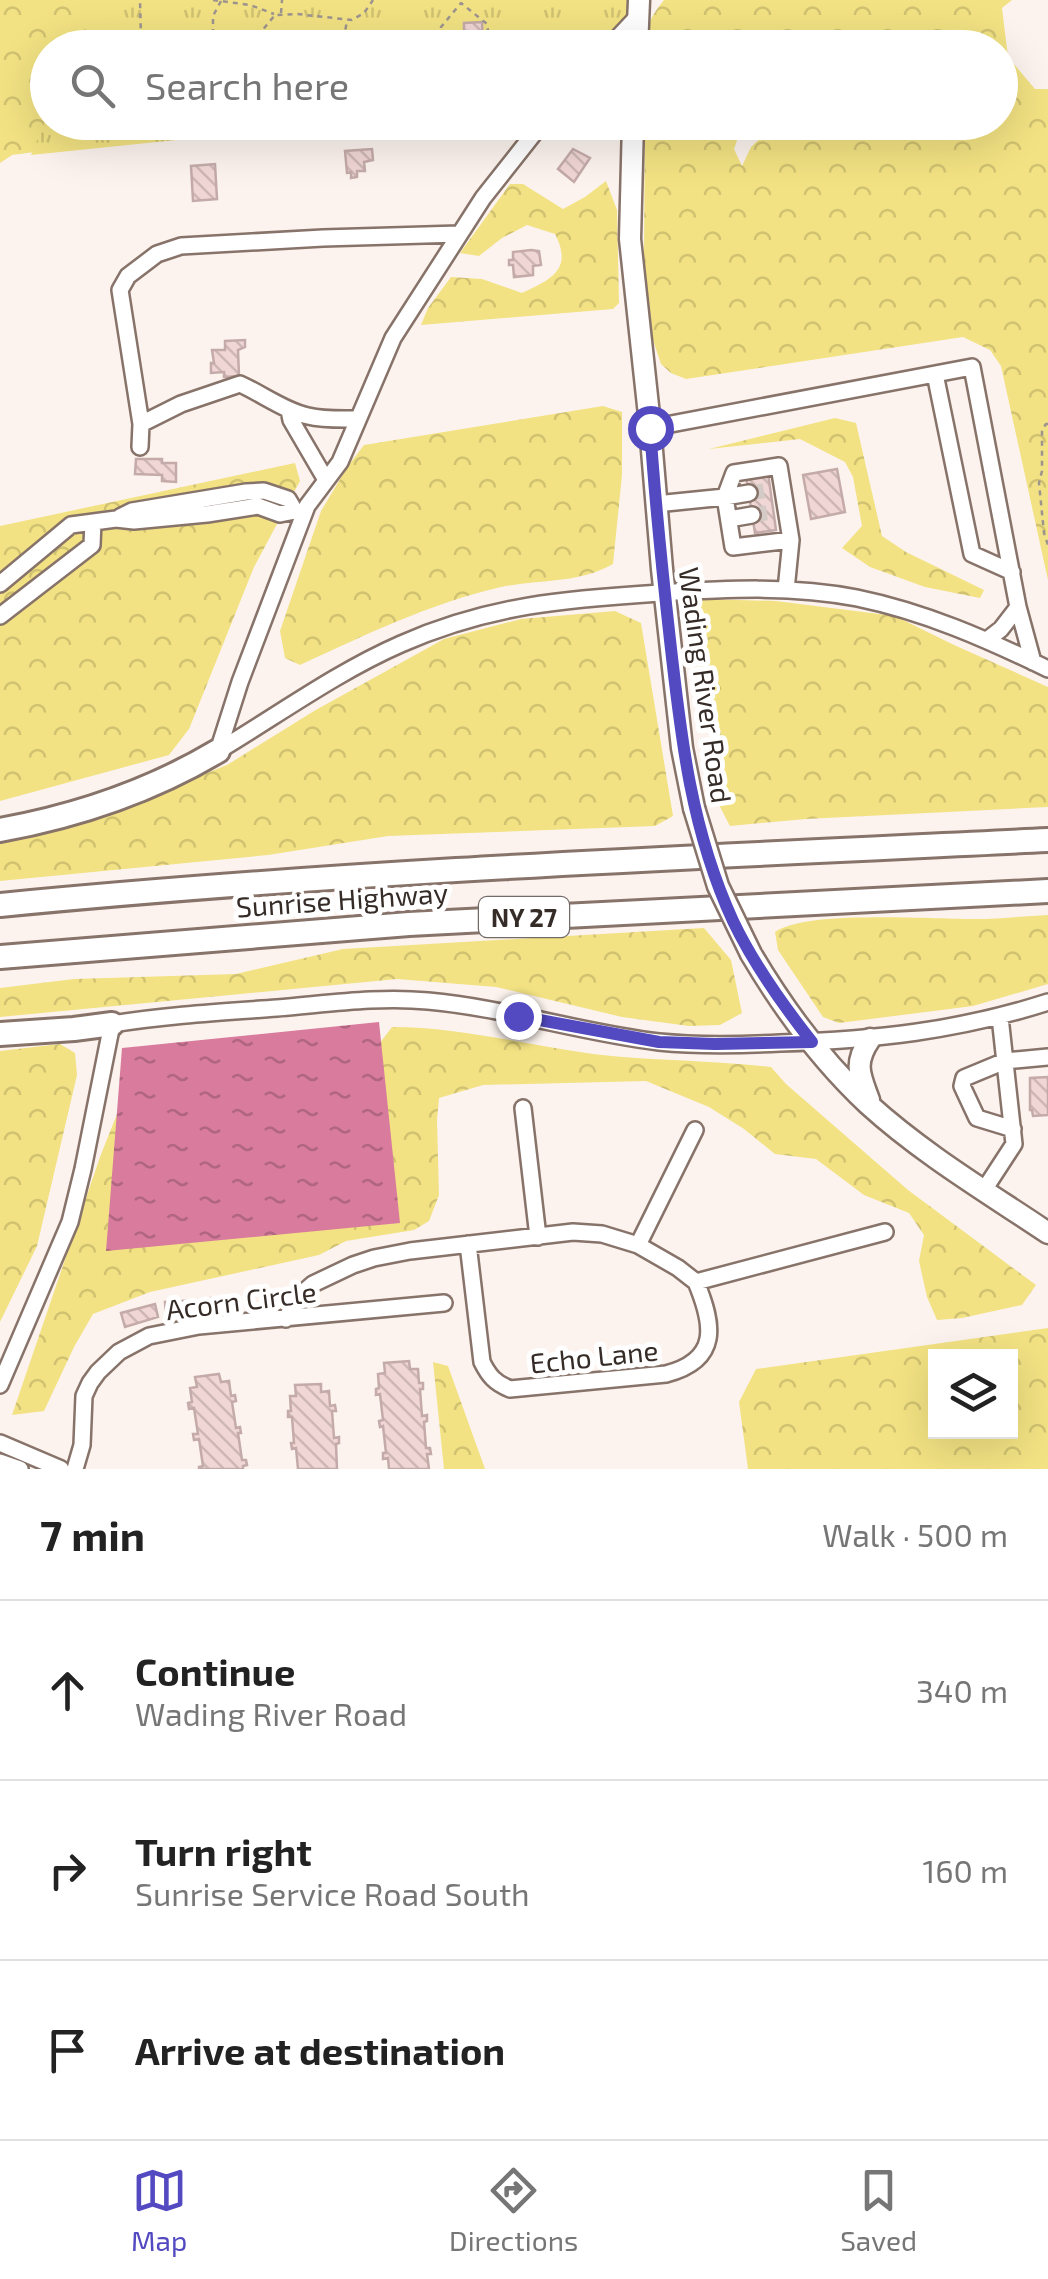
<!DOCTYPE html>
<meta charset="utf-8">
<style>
:root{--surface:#fff;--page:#f6f6f6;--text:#222;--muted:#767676;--line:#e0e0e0;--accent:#5349c1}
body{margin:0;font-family:"Exo 2",sans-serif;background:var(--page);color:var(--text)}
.controls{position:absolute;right:30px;bottom:30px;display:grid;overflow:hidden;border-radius:0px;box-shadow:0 10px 40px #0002}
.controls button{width:90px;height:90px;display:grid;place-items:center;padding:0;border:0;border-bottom:2px solid var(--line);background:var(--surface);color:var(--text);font:50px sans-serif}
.stop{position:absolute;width:30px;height:30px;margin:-22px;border:8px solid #5349c1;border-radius:50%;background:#fff}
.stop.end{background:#5349c1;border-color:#fff;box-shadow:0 2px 10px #0008}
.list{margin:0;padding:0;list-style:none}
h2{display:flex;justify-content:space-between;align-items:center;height:130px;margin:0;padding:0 40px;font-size:42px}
h2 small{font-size:32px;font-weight:400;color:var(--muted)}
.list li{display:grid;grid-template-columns:65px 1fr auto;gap:30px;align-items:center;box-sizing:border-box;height:180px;padding:0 40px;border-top:2px solid var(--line)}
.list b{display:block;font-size:38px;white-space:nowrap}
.list p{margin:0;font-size:32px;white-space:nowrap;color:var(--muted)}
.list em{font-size:32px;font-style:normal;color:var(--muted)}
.icon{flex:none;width:55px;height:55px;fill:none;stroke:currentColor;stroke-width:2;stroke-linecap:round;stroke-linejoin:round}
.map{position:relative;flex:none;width:1048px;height:1469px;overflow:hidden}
.search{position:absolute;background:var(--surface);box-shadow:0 10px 40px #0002;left:30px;right:30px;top:30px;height:110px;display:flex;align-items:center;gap:25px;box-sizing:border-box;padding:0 35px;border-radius:55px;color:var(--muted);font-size:38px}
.sheet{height:670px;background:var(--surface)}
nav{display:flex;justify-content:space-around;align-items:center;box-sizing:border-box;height:140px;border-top:2px solid var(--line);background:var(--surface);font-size:28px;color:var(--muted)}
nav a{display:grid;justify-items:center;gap:5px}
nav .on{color:var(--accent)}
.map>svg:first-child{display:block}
</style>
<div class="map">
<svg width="1048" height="1469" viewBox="0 0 1048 1469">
<defs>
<pattern id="forest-crowns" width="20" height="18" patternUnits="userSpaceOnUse" patternTransform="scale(2.5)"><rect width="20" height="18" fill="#f2e283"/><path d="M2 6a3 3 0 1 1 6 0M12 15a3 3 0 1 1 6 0" fill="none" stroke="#d0c271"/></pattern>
<pattern id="park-tufts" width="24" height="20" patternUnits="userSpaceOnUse" patternTransform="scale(2.5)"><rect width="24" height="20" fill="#f2e283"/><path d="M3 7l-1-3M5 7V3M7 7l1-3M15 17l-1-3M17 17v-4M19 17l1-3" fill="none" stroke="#d0c271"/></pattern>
<pattern id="water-ripples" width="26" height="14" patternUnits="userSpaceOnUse" patternTransform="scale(2.5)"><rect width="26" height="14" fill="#d87b9d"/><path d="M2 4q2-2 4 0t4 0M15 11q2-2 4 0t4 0" fill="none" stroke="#b06580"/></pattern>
<pattern id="building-back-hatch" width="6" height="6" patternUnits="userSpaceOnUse" patternTransform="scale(2.5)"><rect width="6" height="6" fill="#f0d6d4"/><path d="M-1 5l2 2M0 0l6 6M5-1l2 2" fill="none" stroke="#ceb8b6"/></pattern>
</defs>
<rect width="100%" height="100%" fill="#fcf3ee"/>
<path fill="url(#forest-crowns)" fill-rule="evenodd" d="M0,0h131l-1,47 -82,1v74l55,21 -91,12 -12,8z
M664,0h348l-10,8 6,49 27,32h13v491l-47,-214 -11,-16 -27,-13 -277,42 -15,-6 -10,-9 -10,-30 -7,-80 1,-131h98l-9,26 8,17 9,-19 19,-18 3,-6 227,-1v-74l-354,-1c0,-21 5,-31 18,-47z
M606,181l11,29 2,93 -6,6 -192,16 7,-17 23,-31 31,2 40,14c30,-14 51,-24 33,-59l-28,-9 -25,13 -23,18 -19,-3 50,-69h13l40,25 22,-12z
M603,406l19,6v63l-9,89c-35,20 -73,15 -112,23 -70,16 -136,48 -201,78l-15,-7 -5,-27 41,-120 27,-45 16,-21z
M835,418l21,5 26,113 24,16 78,38 -4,8 -55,-11 -55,-20 -28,-19 20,-22 -9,-49 -8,-15 -45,-23 -91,10z
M295,463l5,18 -46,86 -65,162 -20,26 -169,46v-275z
M702,599l74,2 119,15 59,29 94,42v120l-242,12 -76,7 -12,-23 -23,-189z
M615,611l26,12 32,193 -18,10 -267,10 -120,19 -268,26v-39l18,-2 148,-51 61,-24 87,-54 130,-72 77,-20z
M1048,915v69l-75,22 -134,17 -16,-6 -45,-67 -3,-18c32,-23 166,-12 210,-13 21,-1 42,-3 63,-4z
M704,928l27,32 11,53 -22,12 -31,1 -67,-9 -126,-30 -99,-8 -397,38v-29l74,-9 162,-5 107,-25z
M392,1027c68,0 134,18 201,27 59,7 119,6 178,13l15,17 122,106 128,95 -14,20 -60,13 -25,2 -10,-23 -8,-36 5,-26 -15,-22 -45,-18 -48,-36 -41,-5 -31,-25 -35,-22 -63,-26 -163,4 -44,13 -2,22 2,75 -10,26 -15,9 -68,11 -27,14 -169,37 -57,22 -19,33 -30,64 -32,4 88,-258 36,-91 234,-10z
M60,1044l15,9 2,22 -40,171 -37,76v-271z
M1048,1328v141h-300l-9,-67 17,-33zM936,1356h74v76h-74z
M433,1362l15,4 37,103h-41z"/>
<path fill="url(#park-tufts)" d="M99,0h541l-32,47 -530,1z
M47,117l1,5 292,1 -309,32z"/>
<path fill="url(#water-ripples)" d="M379,1022l21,201 -294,28 16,-203z"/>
<path fill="url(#building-back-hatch)" stroke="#c4aba9" stroke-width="2.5" d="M482,22l1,25h-14l-1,-16 -4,1v-9z
M372,149l1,11 -9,2 1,9h-8v6l-6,1v-6l-4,1 -2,-22z
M573,149l17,9 -16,24 -16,-13z
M215,164l2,35 -24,2 -2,-35z
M531,250l8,1 2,14 -8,1v9l-19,2 -1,-12h-4v-5h4v-8z
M245,340v7l-7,3 1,26 -15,1v-5l-13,1v-10h3l-2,-13h13v-9z
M136,459h26v4h14v19l-14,-1v-6l-27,-1z
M837,469l8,43 -34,7 -8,-44z
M768,473l8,57 -21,3 -9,-57z
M1048,1077v38l-15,1 -1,-6h-2v-32z
M236,1295l1,14 -34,3 -1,-13z
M198,1300l1,13 -33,3 -1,-14z
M155,1304l3,13 -33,10 -4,-14z
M409,1361l1,8h8l1,14h4v6h-3l2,27 5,-1v6l-3,1 2,26h4l1,6h-4l2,15h-40l-1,-11 -5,1v-6h3l-3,-27 -3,1 -1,-6 4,-1 -3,-26 -4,1v-6l3,-1 -1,-14 7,-1 -1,-10z
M219,1374l2,8 8,-1 2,15 4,-1 1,6 -4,1 4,26 4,-1 1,6h-3l4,27h4l1,5 -4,1v3h-44v-2l4,-1 -4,-27 -5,1 -1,-6h5l-4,-26 -5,1 -1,-6 4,-1 -2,-14 7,-1 -2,-10z
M321,1384v8l8,-1 1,15 5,-1 1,6h-4l2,27 5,-1v6l-3,1 1,25h-39l-2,-21 -4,1 -1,-6h3l-2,-26h-4v-6h3l-1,-15h6l-1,-11z"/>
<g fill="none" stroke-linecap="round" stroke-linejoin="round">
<path stroke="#d4cbc6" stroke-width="15" stroke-dasharray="15 8" stroke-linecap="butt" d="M749,493l21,-3
M752,515l21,-3"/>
<g stroke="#877369" stroke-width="20">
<path id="minor" d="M608,48l31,-33
M935,374l37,180 40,18
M289,410l2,10 35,60
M141,424l-21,-134 8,-14 29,-22 24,-8 142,-8 136,-4
M650,428l322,-61 46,240
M140,447l1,-23 40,-20 59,-20c22,10 45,27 68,32 16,4 34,3 50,3
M749,493l-24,4 9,-24 45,-7 12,74
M656,504l69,-7 8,50 58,-7 -5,50
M120,517l12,-6 114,-19 18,-1 24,8 7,12
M729,519l23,-4
M0,584l71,-59 45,-6 18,2 73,-7 51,-8 22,8 15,-3 9,3
M0,616l92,-71 1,-23
M987,640l14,-11 17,-22 15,55
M218,751c60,-36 119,-79 183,-107 88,-39 165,-45 259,-51 65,-4 132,-8 197,5 68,14 129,41 191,71
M218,751l22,-69 67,-176 33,-44 53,-124 90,-140 60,-76
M523,1108l15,129
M1013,1129l-36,-11 -15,-32 2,-8 41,-17 43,-4
M984,1190l30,-46 -14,-127
M468,1244l14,118c7,14 13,21 28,27l156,-15c54,-14 48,-49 30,-92
M638,1245l57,-115
M286,1319l11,-21 16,-14 40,-19 21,-7 36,-7 163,-19 29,2 36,11 40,23 18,14 189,-50
M0,1385l70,-163 13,-53 29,-145c55,-9 110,-12 165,-16 50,-4 101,-12 151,-7 78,7 154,32 231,41 40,4 81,3 121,1 94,-3 178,-12 268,-41
M0,1443l61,26
M0,1462l20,7
M75,1469l7,-24 2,-49 6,-13 8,-11 21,-20 30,-16 50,-10 245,-23"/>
</g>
<g stroke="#877369" stroke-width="25">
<path id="major" d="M637,48l2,-48
M633,122l-3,117 19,176 13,154 20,179 12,60
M751,954c32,54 71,107 117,150 55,50 119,88 180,129
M869,1100c-9,-25 -16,-36 1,-61"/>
</g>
<g stroke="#877369" stroke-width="28">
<path id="highway" d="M0,830c77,-14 151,-39 218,-79
M0,905c349,-34 698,-48 1048,-65
M0,957l409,-33 639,-33
M0,1034l74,-5 38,-5"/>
</g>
<path stroke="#9d9490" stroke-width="2.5" stroke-dasharray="5 5" stroke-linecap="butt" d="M213,0l37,5 24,9
M221,1l-8,15v20l11,12
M281,13l1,-13
M139,48l2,-9 -1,-39
M242,48l9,-4 24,-29 22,-1 55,6 12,-7 9,-13
M339,48l4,-6 4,-21
M440,48l1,-21 20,-24 26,21 2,15 -2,9
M1048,424h-2l-4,6v41l-3,12 5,50 4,12"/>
<use href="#minor" stroke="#fff" stroke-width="15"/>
<use href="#major" stroke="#fff" stroke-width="20"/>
<use href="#highway" stroke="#fff" stroke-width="22"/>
<g stroke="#877369" stroke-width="25" stroke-linecap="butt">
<path id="major-bridge" d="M694,808l24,78 33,68"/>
</g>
<use href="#major-bridge" stroke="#fff" stroke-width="20"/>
</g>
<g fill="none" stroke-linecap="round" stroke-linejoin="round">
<path stroke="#5349c1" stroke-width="12" d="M518,1016l141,26 56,2 97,-2c-30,-38 -58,-77 -79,-121 -42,-91 -52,-183 -63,-281 -8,-71 -15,-141 -20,-212"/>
</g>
<g text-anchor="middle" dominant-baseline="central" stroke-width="10" stroke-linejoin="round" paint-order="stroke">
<rect fill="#fff" stroke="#726b68" stroke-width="2.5" x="479" y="897" width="90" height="40" rx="8"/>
<g font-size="25" font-weight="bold" fill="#352c28">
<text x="524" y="917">NY 27</text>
</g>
<g font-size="28" fill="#352c28" stroke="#fff">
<text transform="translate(706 685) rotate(82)">Wading River Road</text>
<text transform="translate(342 899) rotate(-4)">Sunrise Highway</text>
<text transform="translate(241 1300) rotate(-7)">Acorn Circle</text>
<text transform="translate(594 1356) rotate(-6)">Echo Lane</text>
</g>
</g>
</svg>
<div class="controls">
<button><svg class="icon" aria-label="layers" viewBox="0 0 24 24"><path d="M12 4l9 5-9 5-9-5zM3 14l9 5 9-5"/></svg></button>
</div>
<div class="stop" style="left:650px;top:428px"></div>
<div class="stop end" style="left:518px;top:1016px"></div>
<div class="search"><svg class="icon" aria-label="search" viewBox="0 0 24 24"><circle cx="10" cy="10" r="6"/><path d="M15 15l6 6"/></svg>Search here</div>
</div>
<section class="sheet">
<h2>7 min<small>Walk · 500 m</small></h2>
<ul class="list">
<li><svg class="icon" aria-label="ahead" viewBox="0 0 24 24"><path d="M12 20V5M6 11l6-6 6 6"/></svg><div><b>Continue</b><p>Wading River Road</p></div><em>340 m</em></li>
<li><svg class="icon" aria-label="right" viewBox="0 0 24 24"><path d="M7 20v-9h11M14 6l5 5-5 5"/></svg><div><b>Turn right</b><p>Sunrise Service Road South</p></div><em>160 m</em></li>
<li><svg class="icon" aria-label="arrive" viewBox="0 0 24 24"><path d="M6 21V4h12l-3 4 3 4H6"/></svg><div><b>Arrive at destination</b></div></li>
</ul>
</section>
<nav>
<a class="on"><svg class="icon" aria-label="map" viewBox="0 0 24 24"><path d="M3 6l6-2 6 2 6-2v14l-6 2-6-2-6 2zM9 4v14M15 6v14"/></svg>Map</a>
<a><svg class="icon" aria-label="directions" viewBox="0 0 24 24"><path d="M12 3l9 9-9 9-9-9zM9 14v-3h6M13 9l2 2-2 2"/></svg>Directions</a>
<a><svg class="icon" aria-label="saved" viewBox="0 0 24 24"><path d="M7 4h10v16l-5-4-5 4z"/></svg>Saved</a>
</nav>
